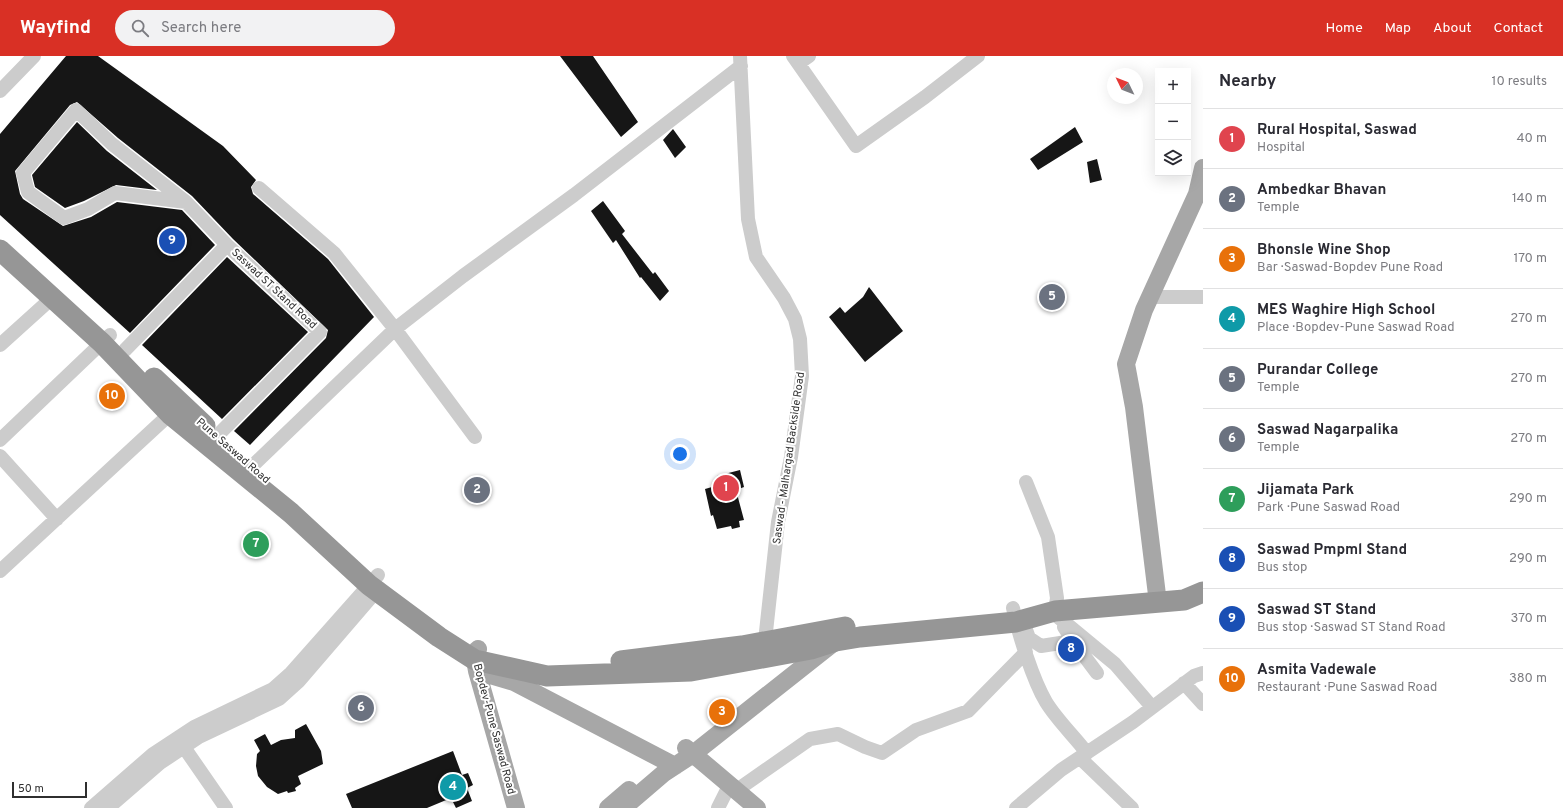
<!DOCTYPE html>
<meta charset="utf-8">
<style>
:root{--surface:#fff;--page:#f2f2f3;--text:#2b2b33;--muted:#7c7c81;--line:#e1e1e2;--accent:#d93025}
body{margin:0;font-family:Overpass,sans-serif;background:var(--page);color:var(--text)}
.controls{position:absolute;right:12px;top:12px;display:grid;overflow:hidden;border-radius:0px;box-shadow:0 4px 16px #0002}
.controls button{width:36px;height:36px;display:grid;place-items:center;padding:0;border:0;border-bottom:1px solid var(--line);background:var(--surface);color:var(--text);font:20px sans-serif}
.compass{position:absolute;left:1107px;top:12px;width:36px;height:36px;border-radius:50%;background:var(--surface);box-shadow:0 4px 16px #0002;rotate:313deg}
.scale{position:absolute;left:12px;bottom:10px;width:75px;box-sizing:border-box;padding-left:4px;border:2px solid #2f2f2f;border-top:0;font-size:11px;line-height:14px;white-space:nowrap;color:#2f2f2f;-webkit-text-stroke:3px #fff;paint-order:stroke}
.you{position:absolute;left:680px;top:398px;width:14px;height:14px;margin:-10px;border:3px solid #fff;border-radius:50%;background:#1a73e8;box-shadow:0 0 0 6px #1a73e833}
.badge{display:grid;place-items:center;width:26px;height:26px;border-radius:50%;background:var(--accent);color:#fff;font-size:13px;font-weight:700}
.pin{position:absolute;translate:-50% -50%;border:2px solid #fff;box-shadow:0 1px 4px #0006}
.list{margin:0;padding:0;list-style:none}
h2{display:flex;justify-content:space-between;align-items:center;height:52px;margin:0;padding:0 16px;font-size:17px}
h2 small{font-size:13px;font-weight:400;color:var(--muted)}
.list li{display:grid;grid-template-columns:26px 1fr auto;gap:12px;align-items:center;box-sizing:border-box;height:60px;padding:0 16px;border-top:1px solid var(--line)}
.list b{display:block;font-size:15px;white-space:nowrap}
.list p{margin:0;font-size:13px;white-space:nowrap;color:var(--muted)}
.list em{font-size:13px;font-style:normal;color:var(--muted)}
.icon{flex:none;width:22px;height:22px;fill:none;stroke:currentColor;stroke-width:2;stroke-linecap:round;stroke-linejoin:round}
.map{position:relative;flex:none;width:1203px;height:752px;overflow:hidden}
header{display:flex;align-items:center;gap:24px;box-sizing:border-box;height:56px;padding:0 20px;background:var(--accent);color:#fff}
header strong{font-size:19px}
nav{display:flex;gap:22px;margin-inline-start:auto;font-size:14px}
.search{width:280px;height:36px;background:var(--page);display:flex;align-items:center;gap:10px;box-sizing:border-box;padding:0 14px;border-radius:22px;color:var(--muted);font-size:15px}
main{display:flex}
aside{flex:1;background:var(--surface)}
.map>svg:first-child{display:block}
</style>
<header>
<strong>Wayfind</strong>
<div class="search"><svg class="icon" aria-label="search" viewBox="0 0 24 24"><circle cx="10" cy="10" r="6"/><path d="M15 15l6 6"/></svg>Search here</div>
<nav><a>Home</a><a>Map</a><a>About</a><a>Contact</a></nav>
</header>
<main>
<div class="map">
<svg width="1203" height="752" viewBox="0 0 1203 752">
<rect width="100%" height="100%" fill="#fff"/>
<path fill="#161616" d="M66,0h32l125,90 33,34 -5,7 2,7 75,65 46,58 -124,128 -16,-14 92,-93 2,-8 -95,-91 -41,-43 -74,-58 -41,-36 -7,3 -55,66 5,23 3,5 40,27 28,-9 26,-15 65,8 33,35 -85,88 -130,-118v-81z
M560,0h33l45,66 -17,15z
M77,66l30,29 50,39 -41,-5 -32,16 -19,7 -30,-21 -3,-12z
M1075,71l8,15 -45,28 -8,-11z
M673,73l13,18 -11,11 -12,-18z
M1097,103l5,21 -12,3 -3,-21z
M603,145l22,30 -3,3 31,40 2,-2 14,19 -9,10 -19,-24 -1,1 -24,-38 -3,3 -22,-32z
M227,201l81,75 -86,87 -80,-74z
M869,231l34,44 -38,31 -36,-45 11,-10 5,6 18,-16z
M740,414l4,17 -8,3 8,30 -5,1 1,6 -8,2 -1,-3 -14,3 -4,-14 -2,1 -6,-27 14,-4 -2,-9z
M306,668l15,27 2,13 -25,12 3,8 -6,4 1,3 -8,2 -1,-2 -9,3 -11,-7 -9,-11 -2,-10 1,-12 3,-3 -6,-11 11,-6 6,11 10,-5 14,-2v-8z
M453,695l9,24 6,-2 5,12 -6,3 5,13 -16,7 -5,-10 -24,10h-75l-6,-14z"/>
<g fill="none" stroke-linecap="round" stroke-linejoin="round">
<path stroke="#ccc" stroke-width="14" d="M740,0l8,163 8,38 28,41 11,21 5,20 2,37 -11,81 -13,65 -14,128
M793,0l63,90 69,-49 53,-41
M799,7l10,-7
M0,35l34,-35
M259,132l75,65 61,76 68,-53 111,-81 167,-129
M186,146l-74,-58 -36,-34 -53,63 5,19 36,26 24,-9 27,-16 71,9 41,43
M1150,241h53
M0,289l52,-47
M125,294l102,-105 93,87 -104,105
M0,384l110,-105
M0,400l57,63
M244,418l151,-145 80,108
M1026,426l22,55 9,61 -2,13 2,5 58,48 37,43
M0,515l170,-157
M1013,552c5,25 20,72 33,94 11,18 28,34 41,51
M1024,568l5,14 12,8 32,-5 -9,-14
M1073,585l24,32
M1184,627l19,21
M179,684l47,68
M1080,702l52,50
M737,734l73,-51 28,-5 27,13 17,6 34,-23 52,-19 58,-59
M91,752l62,-54 41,-27 79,-38 18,-16 87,-98
M108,752l52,-45 39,-26 80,-38 20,-18 80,-93
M718,752l12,-24
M1016,752l45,-38 72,-48 61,-46 9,-3"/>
<path stroke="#a7a7a7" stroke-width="18" d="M1158,547l-24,-196 -8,-43 18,-54 53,-116 6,-26
M478,593l-3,11 2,11 39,137
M477,615l37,11 161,84
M686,692l71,60
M608,752l21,-18
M623,752l41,-35 29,-19 139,-110"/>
<path stroke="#969696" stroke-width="21" d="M0,194l102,93 68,71 121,99 78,72 70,52 36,23 72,16 144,-5 120,-22 25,-8 24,-4 156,-15 39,-11 129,-11 19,-8
M154,322l51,48
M621,605l121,-15 103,-19"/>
</g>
<g text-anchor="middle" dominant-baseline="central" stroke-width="4" stroke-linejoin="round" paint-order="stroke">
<g font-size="11" fill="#2f2f2f" stroke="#fff">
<text transform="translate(274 233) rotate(43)">Saswad ST Stand Road</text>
<text transform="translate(233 395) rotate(41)">Pune Saswad Road</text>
<text transform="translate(789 402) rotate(-82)">Saswad - Malhargad Backside Road</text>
<text transform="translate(494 673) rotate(75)">Bopdev-Pune Saswad Road</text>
</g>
</g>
</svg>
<div class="controls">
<button>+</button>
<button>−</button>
<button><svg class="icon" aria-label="layers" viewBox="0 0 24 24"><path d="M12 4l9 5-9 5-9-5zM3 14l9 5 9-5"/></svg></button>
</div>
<svg class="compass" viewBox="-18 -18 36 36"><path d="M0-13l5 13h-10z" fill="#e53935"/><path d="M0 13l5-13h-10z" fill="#7c7c81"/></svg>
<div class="scale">50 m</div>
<div class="you"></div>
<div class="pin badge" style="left:726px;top:432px;background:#e0444e">1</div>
<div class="pin badge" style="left:477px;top:434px;background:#6b7280">2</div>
<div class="pin badge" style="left:722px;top:656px;background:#e8710a">3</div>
<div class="pin badge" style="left:453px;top:731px;background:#0f9aa8">4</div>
<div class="pin badge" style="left:1052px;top:241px;background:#6b7280">5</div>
<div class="pin badge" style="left:361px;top:652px;background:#6b7280">6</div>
<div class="pin badge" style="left:256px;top:488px;background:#2e9e5b">7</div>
<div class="pin badge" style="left:1071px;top:593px;background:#1a4fb4">8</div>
<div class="pin badge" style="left:172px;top:185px;background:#1a4fb4">9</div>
<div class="pin badge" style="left:112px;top:340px;background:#e8710a">10</div>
</div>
<aside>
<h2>Nearby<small>10 results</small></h2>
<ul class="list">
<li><span class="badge" style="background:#e0444e">1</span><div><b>Rural Hospital, Saswad</b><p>Hospital</p></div><em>40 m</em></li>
<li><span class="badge" style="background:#6b7280">2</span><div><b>Ambedkar Bhavan</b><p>Temple</p></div><em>140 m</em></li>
<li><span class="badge" style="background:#e8710a">3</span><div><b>Bhonsle Wine Shop</b><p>Bar · Saswad-Bopdev Pune Road</p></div><em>170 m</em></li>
<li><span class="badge" style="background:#0f9aa8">4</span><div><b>MES Waghire High School</b><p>Place · Bopdev-Pune Saswad Road</p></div><em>270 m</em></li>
<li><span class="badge" style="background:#6b7280">5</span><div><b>Purandar College</b><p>Temple</p></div><em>270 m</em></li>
<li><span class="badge" style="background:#6b7280">6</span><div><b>Saswad Nagarpalika</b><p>Temple</p></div><em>270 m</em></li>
<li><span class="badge" style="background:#2e9e5b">7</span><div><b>Jijamata Park</b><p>Park · Pune Saswad Road</p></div><em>290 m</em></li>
<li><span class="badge" style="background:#1a4fb4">8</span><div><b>Saswad Pmpml Stand</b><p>Bus stop</p></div><em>290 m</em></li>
<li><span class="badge" style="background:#1a4fb4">9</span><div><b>Saswad ST Stand</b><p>Bus stop · Saswad ST Stand Road</p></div><em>370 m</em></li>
<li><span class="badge" style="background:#e8710a">10</span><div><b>Asmita Vadewale</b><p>Restaurant · Pune Saswad Road</p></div><em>380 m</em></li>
</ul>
</aside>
</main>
